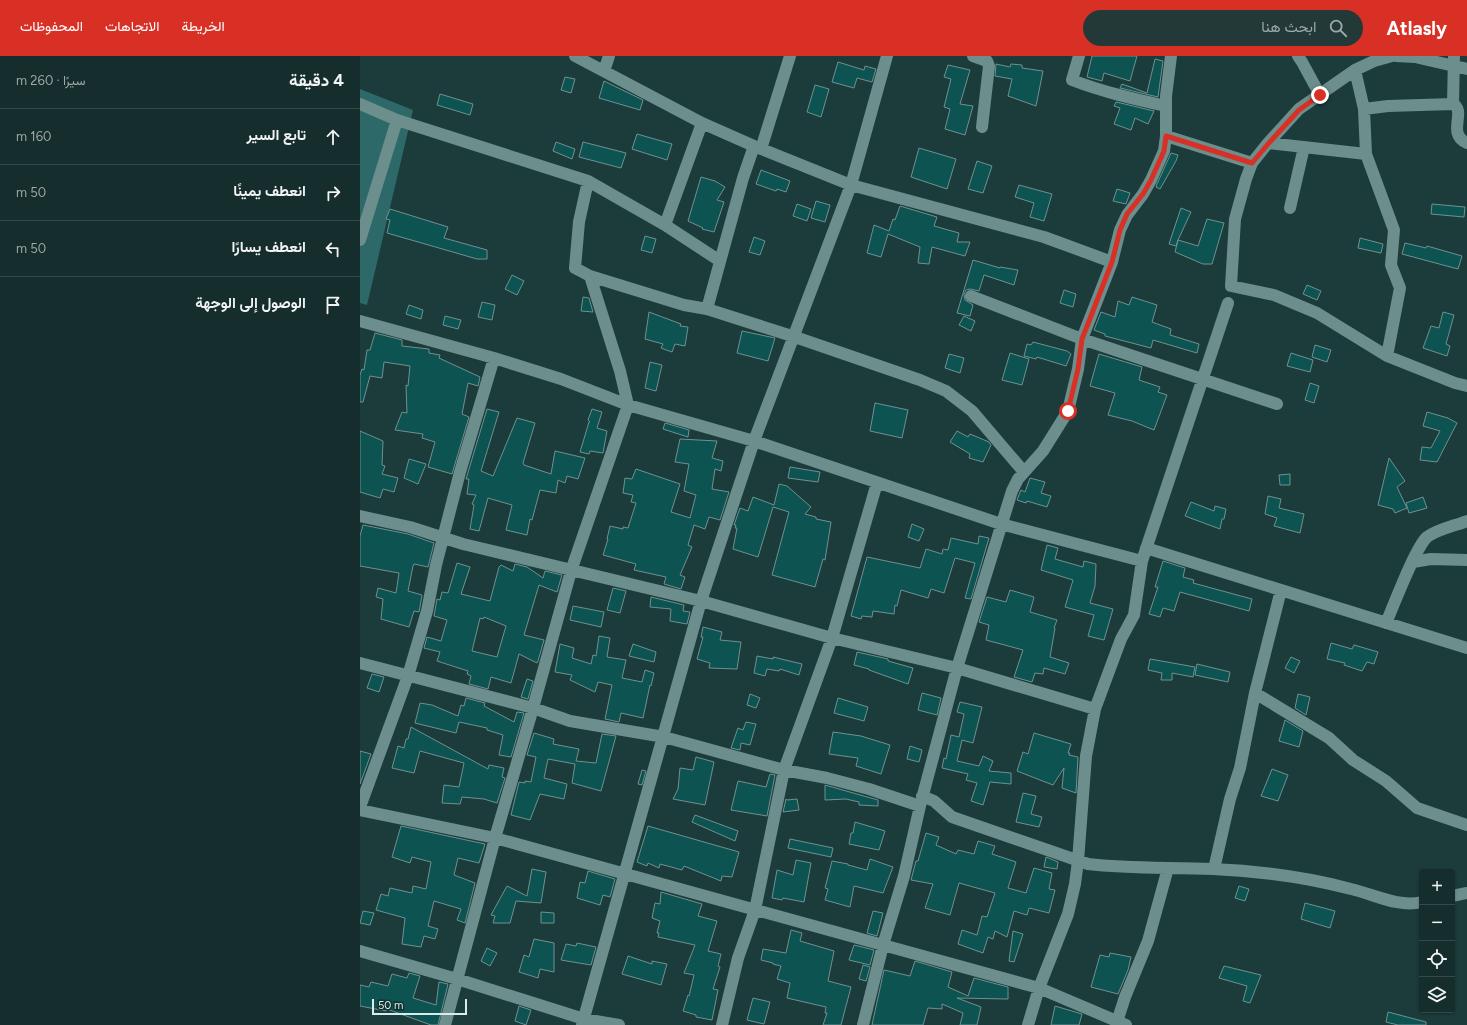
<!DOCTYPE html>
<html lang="ar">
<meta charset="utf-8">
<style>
:root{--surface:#152d2c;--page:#223938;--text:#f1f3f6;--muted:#9da8a9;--line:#344948;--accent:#d93025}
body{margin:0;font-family:Figtree,Vazirmatn,sans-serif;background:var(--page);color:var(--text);direction:rtl}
.controls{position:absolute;right:12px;bottom:12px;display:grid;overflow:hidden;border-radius:4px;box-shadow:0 1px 3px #0004}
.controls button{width:36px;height:36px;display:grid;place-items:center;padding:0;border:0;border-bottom:1px solid var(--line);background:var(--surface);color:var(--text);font:20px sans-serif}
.scale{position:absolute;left:12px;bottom:10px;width:95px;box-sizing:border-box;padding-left:4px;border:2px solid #d9ebea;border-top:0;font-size:11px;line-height:14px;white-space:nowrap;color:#d9ebea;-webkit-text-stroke:3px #113231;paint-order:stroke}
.stop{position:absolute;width:12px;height:12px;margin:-9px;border:3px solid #d93025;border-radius:50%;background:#fff}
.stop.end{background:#d93025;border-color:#fff;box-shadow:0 1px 4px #0008}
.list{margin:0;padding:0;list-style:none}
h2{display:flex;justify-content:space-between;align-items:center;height:52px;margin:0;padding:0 16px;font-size:17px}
h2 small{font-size:13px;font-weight:400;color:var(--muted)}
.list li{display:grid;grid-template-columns:26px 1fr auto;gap:12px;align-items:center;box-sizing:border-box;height:56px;padding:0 16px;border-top:1px solid var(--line)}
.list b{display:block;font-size:15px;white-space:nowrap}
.list em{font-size:13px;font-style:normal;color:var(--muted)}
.icon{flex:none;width:22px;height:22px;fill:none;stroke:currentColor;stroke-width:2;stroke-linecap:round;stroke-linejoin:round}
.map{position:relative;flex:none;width:1107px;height:969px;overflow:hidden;direction:ltr}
header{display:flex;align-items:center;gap:24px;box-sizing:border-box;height:56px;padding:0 20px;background:var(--accent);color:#fff}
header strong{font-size:19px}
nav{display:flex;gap:22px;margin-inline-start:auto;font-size:14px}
.search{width:280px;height:36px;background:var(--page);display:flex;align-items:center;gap:10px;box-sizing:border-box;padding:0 14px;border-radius:22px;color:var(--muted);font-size:15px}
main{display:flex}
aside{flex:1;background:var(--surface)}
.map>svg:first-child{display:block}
</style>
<header>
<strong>Atlasly</strong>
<div class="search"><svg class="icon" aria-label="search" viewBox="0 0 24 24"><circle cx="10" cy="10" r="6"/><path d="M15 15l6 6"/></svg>ابحث هنا</div>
<nav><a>الخريطة</a><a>الاتجاهات</a><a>المحفوظات</a></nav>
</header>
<main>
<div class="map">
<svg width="1107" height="969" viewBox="0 0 1107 969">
<rect width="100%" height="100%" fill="#1c3c3b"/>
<path fill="#2d6968" d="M0,33l53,21 -46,195 -7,-2z"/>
<path fill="#0d5352" stroke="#6f9190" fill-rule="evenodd" d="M732,0h45l-7,25 -26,-8 -2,8 -15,-4z
M795,3l8,2 -5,36 -38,-9 2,-4 25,9z
M478,6l26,8 1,-4 11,3 -4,13 -15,-4 -3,10 -22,-6z
M636,8l14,3 1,-3 11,1v3l21,3 -7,35 -28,-10 4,-17 -17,-3z
M588,9l22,5 -10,34 13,2 -8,29 -20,-6 5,-20 -6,-2 7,-28 -7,-2z
M205,21l10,2 -4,14 -10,-3z
M244,25l39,19 -3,10 -41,-12z
M455,29l14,4 -8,28 -14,-5z
M80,38l33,10 -3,11 -33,-10z
M756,46l13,3 25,6 -6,13 -13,-6 -4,12 -17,-6 6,-16 -6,-2z
M277,78l35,10 -5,16 -35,-11z
M196,86l19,7 -3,10 -19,-8z
M223,86l43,11 -5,15 -42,-11z
M559,92l37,11 -9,30 -36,-12z
M811,97l7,2 -2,6 -16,28 -4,-2 1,-3z
M617,105l15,5 -9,27 -15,-4z
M401,114l29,11 -4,11 -9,-3 -1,2 -20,-7z
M341,121l14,4 10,6 -8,13 7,2 -10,30 -12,-3 1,-1 -15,-7z
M659,129l33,9 -8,27 -14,-4 4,-14 -19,-6z
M757,133l13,4 -4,11 -13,-3z
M456,145l14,4 -5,17 -14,-4z
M437,148l14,5 -4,12 -14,-5z
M1072,148l33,3 -1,10 -33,-3z
M540,150l37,11 -3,9 25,7 -2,9h13l-5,14 -33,-9 -3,17 -11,-1 2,-16 -32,-13 -7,23 -14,-4 7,-28 15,6 4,-12 2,1z
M821,152l10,4 -13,28 20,6 9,-27 17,4 -12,41h-9l-28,-12 3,-12 -2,6 -7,-2z
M30,153l58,18 -4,11 43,12v9h-10l-90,-26 3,-13 -4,-1z
M285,180l11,3 -4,14 -11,-3z
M394,181l11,4 -5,14 -11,-3z
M1000,182l23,6 -2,9 -23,-5z
M1045,187l21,5 1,-2 35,10 -4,13 -56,-15z
M613,204l27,8v-1l18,3 -4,15 -30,-10 -5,16 -9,-2 -4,1 -2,4 1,6 8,5 -3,11 -13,-3z
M152,219l12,6 -7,14 -12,-6z
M947,229l14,6 -4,9 -14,-6z
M704,234l12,4 -3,13 -13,-4z
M223,241l6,1 4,14 -12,-1z
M772,241l25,8 -5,17 19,7 -1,6 29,9 -2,9 -44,-13 -2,8 -46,-12v-2l-11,-4 7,-18 14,5 3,-16 11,4z
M122,246l13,3 -3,15 -14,-3z
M49,249l14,5 -2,9 -15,-5z
M289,256l32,12 -1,2 8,1 -3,19 -10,-2 -3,8 -11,-4 2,-4 -18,-5z
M1083,256l11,3 -8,29 4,2 -3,10 -24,-8 8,-22 8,2z
M85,260l16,4 -3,9 -15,-4z
M604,260l11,5 -4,10 -12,-6z
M382,275l33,7 -7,23 -31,-8z
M15,277l27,7v6l27,3v4l11,2 -1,3 41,19 -2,9 -10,-3 -6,31 7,3 -17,57 -24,-7 7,-25 -13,-4 1,-4 -28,-4 7,-18 5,1 -1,-28 2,1 2,-20 -26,-4 -2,16 -12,-2 -7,26h-3v-27l2,-6 2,1 3,-20h3z
M673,286l34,9 4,3 -5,12 -29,-9 -1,2 -12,-3 3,-12 4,1z
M955,289l16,5 -4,12 -15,-5z
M650,297l19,6 -7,26 -20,-5z
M931,297l22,7 -3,12 -23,-6z
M589,298l15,4 -4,15 -15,-5z
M739,298l43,13 -3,13 21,7 -2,5 9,3 -13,35 -22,-9 -24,-6 7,-22 -25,-7z
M290,306l12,3 -6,26 -11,-3z
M950,327l9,3 -5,17 -9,-3z
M515,347l33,7 -6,28 -32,-7z
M127,353l12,3 -18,59 12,5 24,-58 18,5 -12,40 1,2 27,9 4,-23 30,7 -7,21 -11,-3 -2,7 -7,-3 -2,13 -16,-3 -8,30 -2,-1 -3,16 -21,-5 6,-25 -24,-7 -9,33 -9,-2 4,-24 -2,-1 4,-9 -9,-1 2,-15h-3z
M232,353l10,3 -5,16 10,3 -4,22 -13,-2 -1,3 -9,-2 9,-30h1l-2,-2z
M1067,356l21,6 9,5 -20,39 -17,-2 2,-13 9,1 9,-17 -17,-5z
M305,367l24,7 -1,7 -25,-8z
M0,375l23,10 -1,24 3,1 -3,8 16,4 -4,14 -11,-3 -3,9 -20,-6z
M597,375l11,6 2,-3 19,8 2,3 -8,17 -14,-4 1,-4 -20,-12z
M320,383l37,2 -5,17 11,3 -2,10 -6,-2 -3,20 17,3 -9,28 -11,-3 -4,12 -11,-4 -6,20 4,2 -12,28 5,2 -4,12 -17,-5 2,-7 -32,-7 2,-6 -33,-9 5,-16h-1l3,-13 13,3v-2l5,1 8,-25 -5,-1 2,-7 -10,-2 2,-15 7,1 4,-10 44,15 -9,28 19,6 6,-23 -12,-4 5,-27 -14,-2z
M1029,402l16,23 -8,6 10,21 -12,5 -2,-4 -15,-4z
M49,403l17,5 -8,20 -14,-6z
M430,411l30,5 -2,10 -30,-4z
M930,418v11h-10l-1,-10z
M670,422l15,4 -4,11 10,3 -4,11 -20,-6 -1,2 -9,-3 4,-10 4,2z
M419,428l8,2 24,21 -6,7 11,3v2l15,3 -6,38 -2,-1 -8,28 -43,-12 17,-63 -16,-5 -15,50 -25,-8 4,-21h-2l1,-3h-2l6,-17 8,3 5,-14 21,8z
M908,440l13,3 -2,9 25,6 -4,19 -26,-7 3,-8 -12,-4z
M1063,441l4,11 -18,5 -3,-10z
M831,446l23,9 1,-5 11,3 -2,10h-2l-2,10 -35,-13z
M552,468l12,5 -5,12 -11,-4z
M3,469l45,9 26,9 -6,24 -14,-3 -1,2 -5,25 14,4 -3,17 -5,-1 -5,16 -28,-8 2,-20 -7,-2 2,-9 18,5 3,-20 -39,-7v-30z
M619,480l10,2 -18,61 -6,-1 10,-35 -20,-5 -11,35 -13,-4 -3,9 -27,-8 -4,16 -2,-1 -1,9 -21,-3 -1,6 -10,-1 -1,3 -10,-3 16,-59 53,11 6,-19 16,5 1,-5 5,1 3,-12 27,6z
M687,489l11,3 -3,11 28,8 1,-6 12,3 -1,22 -5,17 23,6 -9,31 -16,-4 6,-21 -29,-8 8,-27 -32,-10z
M803,505l22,7 -2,9 11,3 -1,3 59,16 -3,12 -69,-19 -6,19 -11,-3 -3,9 -11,-3 9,-27h-3z
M97,507l13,4 -9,27 29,7 9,-34 2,-2 12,6 2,-7 12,3 16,11 2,-7 17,4 -5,17 -18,-7 -15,50 20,5 -6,21 -1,2 -18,-9 -8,29 -20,-6 -3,12 -19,-5 2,-8 -4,-2 1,-3 -31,-10 3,-9 -16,-4 3,-11 14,4 6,-21 -13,-4 3,-17 3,1 2,-8 6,1zM124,561l22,9 -9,31 -25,-6 8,-33 3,1z
M253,532l13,3 -6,22 -13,-3z
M650,534l24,7 -4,15 27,8 -3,8h1l-5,29 19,6 -4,11 -21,-6 -1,6 -8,-1 -3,9 -18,-5 9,-27 -37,-10 3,-15 -10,-3 8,-25 19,5z
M291,541l33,8 -1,6 7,1 -3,12 -17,-3 1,-12 -21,-2z
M213,550l31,6 -3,15 -31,-7z
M343,571l19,5 -2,8 21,2 -4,27 -28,-1 1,-5 -13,-4 6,-22h-2z
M239,580l11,2 -3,19 19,3 -4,18 20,4 3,-12 9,3 -3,13 -1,-1 -7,33 -22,-5 -2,9 -14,-3 7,-34 -14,-3 -3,10 -25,-12 2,-5 -17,-3 5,-28 14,4 -2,10 19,6 2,-9 3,1z
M971,587l21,6 2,-4 24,7 -4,12 -7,-2 -5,9 -18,-6 1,-2 -18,-4z
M273,588l23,8 -2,10 -25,-6z
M497,596l31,7v2l25,7 -5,16 -39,-14v-1l-15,-4z
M397,600l16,3v-2l29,7 -3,11 -19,-6 -1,2 -12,-2 -2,7 -11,-3z
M931,601l9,4 -6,12 -9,-5z
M790,603l45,8 -2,10 -21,-4v7h-11l1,-7 -14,-3z
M837,608l33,8 -2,10 -33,-7z
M12,618l12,3 -5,15 -12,-4z
M167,623l6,2 -5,18 -7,-2z
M562,637l19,5 -4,17 -19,-5z
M390,638l10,4 -4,10 -9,-3z
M938,638l12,3 -4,18 -11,-7z
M106,642l19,5 -1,3 30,16 3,-10 7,1 -13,44 -12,-2 4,-20 -16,-5v-2l-28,-6 -3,11 -41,-10 5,-20 12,2 26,11 3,-11 3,1z
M478,642l30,9 -4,14 -30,-8z
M600,646l22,5 -9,36 -11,-3 -5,21 22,5 4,-10 10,5 -4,10 22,2v11l-21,-2 -7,23 -12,-4 6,-18 -11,-3 2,-6 -26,-6 2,-10 2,1 5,-24 8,2 5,-23 -7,-2z
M925,664l18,11 -4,16 -20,-6z
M386,666l10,2 -6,21 -9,-2 -1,7 -9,-2 7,-20 5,2z
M51,671l77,42 1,-4 15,3 -2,9 3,1 -8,25 -13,-4 -22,-2 -2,7 -18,-1 2,-18 15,2 5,-24 -44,-12 -6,22 -22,-5 6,-22 6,2 2,-9h2z
M473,676l28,4 29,9 -9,29 -25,-8 2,-8 -29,-4z
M174,677l20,6 -1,5 26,5 -3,12 20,2 6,-29 14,2 -15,55 -29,-8 3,-19 -27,-5 -4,19 23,6 -3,15 -24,-5 -10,26 -19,-5 8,-33 6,1v-2l6,1 5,-25 -9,-2z
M674,677l37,11 -3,9h2l-1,2 9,2 -2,36 -14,-5 2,-20 -11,17 -36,-14 6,-19 5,2z
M550,690l12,4 -3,12 -12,-3z
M0,695l11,3 -11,30z
M336,701l18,5 -9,43 -32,-6 5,-10 2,-21 13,2z
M912,713l16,6 -10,26 -17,-5z
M282,714l4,1 -4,14 -4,-1z
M410,718l5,1 -8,41 -36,-6 7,-29 28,6z
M465,729l53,15v6l-19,-1v-3l-13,-3 -21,1z
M663,737l13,3 -5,18 11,3 -3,10 -23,-5z
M426,743l1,1 10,-1 2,11 -16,2z
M335,759l43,16 -3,10 -43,-19z
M495,766l30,9 -6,19 -30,-6 2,-11h2z
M41,770l84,18 -6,19 -21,-5 -4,17 21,8 -10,40 -8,-3 4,-11 -27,-8 -6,25 10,3 -3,10 -11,-3 -3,11 -19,-3 3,-26 -29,-8 5,-16 7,2 2,-8 22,5 1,-7 13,3 5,-27 -19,-5 -2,6 -18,-6z
M288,770l91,26 -7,25 -10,-1 -1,5 -37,-15 -2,4 -22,-6 -1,4 -11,-5 -1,3 -10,-4z
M566,777l13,4 -3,8 20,9 2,-4 16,4 4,-13 17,5 -3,8 24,8 -8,26 18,5 8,-25 18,5 -3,16 6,1 -6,23 -20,-5 -2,7 -13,-4 -7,26 -12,-6 -2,8 -5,-2 -5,16 -25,-9 4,-14 15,5 5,-19 5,1 8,-24 -36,-10 -9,32 -25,-7 8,-24 -22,-4 5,-19h2z
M430,783l43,9 -2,9 -43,-9z
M686,801l12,5 -1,7 -13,-2z
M510,803l23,8 -10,26 -29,-7 -4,21 -25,-7 3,-11 -3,-1 7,-27 16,3v1l19,5z
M436,804l15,3 -7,39 -21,-4 -1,2 -10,-2 5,-28 16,5z
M172,813l14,3 -5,31 -25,-2 -6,22h-17l2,-7 -4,-1 16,-29 20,10z
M228,815l27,8 -5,18 -7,-2 -3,10 -23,-7 3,-16 5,1z
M879,830l10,3 -4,12 -10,-3z
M301,836l41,12 -4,12 19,5 -9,30 13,3 -3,12 2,1 -7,22 5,1 -6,30 -16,-3v-2l-13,-4 5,-16 1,1 5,-21 -10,-2 11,-28 -37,-8 1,-4h-2l3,-12 -8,-3 3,-15 5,1z
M945,847l30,8 -5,17 -29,-9z
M3,855l11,2 -4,12 -10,-2z
M513,855l10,2 -6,23 -10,-3z
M181,856l13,1v10h-13z
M431,874l11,3 -2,8 34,10 -6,30 23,6 -10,38h-18l4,-12h-2l1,-6 -39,-9 3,-15 -13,-4 4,-13 -8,-2v-1l-12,-3 2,-11 23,4z
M653,875l10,3 -9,28 -5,-1z
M174,883l20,4v29l-14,-3 -2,9 -19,-6 5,-17 5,2z
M217,887l19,4 -5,18 -30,-5 5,-16 10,2z
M494,889l20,5 -4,15 -21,-5z
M127,892l10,5 -7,13 -9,-5z
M750,897l21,4 -3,13 -10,24 -27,-7 9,-32 9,2z
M268,900l24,8v-3l15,3 -6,21 -39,-11z
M555,905l37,11 -4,15 20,9 6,-18 34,9v12l-51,-1 24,9 -4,18h-17l3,-12 -21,-9v5l-14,-1 -5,17h-51l12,-55 26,6z
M503,909l7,2 -4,14 -7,-2z
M864,910l37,9 -11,28 -7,-2 4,-15 -28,-8z
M49,917l11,3 -7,22 23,7 3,-23 9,2 -10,41h-7l-44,-16 -1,2 -26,-5v-21l9,2 2,-5 17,4 4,-12 15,4z
M393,942l17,4 -6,22 -17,-4z
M159,950l12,4 -5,15 -11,-4z
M695,950l27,8 -3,11h-28z
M1028,956l38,10v3h-28l-12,-3z"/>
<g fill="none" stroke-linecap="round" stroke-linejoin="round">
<path stroke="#6c8e8d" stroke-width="12" d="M215,0l127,67 52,23 97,39 193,52 68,25
M613,0l14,5 2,5 -7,61
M719,0l-7,24c31,12 62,19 94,26
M938,0l4,6 18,33
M1032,0l-18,5 -19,9 -56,39 -31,34 -16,20 -6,16 -11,40 -4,67 43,9 43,18 70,43 68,27 12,3
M1036,0l19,1 52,12
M995,14l9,39 2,45 28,76 -3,35 9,23 -13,68
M244,15l5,-15
M0,48l37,16 191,61 77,44 55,36
M1093,48l1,-48
M1004,53l24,-3 65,-2c14,7 -7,30 14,39
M806,80l86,27
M908,87l98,11
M401,93l29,-93
M930,152l14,-61
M305,169l37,-102
M0,184l37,-120
M230,220l94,29 23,4 88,28 125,43 26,11 26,20 52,61
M611,240l111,43 195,65
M347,253l36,-131 11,-32
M0,265l134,37 67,21 67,26 126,36 247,83 141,37
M0,460l50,11 53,17 238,57 131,37 125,30 138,41
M786,492l321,100
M1053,506l18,-3 36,1
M1026,567c8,-18 29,-75 41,-86 11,-8 27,-11 40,-16
M0,607l173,45 37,13 94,16 120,33 43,8 42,11 51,17
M895,637l74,45 24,22 33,21 31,27 50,17
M562,740l12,5 18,16 136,47c42,5 83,3 125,5 46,2 93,8 138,20 23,5 47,19 71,13
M0,751l48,-131 19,-65 9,-46 24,-93 34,-114
M0,754l135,28 544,150 87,37
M854,813l16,-70 10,-31 15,-75 26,-103
M1092,840l15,-3
M0,895l97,28 127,40 35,6
M85,969l50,-187 38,-130 38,-137 57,-166 -8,-34 -30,-95 -15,-8 4,-46 9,-41
M222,969l119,-424 53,-160 97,-256 36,-129
M362,969l16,-67 17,-48 29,-140 48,-132 45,-155
M503,969l20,-80 21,-69 16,-70 37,-138 55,-177 6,-12 25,-28 25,-40 10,-42 4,-30 30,-77 8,-32 7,-15 16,-21 8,-14 13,-29 2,-15v-40l5,-40
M668,969l11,-37 29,-74 7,-30 3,-23 8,-105 9,-47 26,-70 13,-24 8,-54 86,-258
M756,969l9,-28 23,-56 20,-73"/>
</g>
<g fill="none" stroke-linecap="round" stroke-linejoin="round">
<path stroke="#d93025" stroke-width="5" d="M708,355l10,-42 4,-30 30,-77 8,-32 7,-16 16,-20 8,-14 13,-29 2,-15 86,27 16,-19 31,-34 21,-15"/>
</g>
</svg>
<div class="controls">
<button>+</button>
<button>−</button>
<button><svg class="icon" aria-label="locate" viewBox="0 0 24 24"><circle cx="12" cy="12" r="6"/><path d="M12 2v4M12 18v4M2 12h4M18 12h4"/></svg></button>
<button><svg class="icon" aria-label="layers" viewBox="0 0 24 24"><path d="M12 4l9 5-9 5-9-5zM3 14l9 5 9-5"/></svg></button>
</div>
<div class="scale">50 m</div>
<div class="stop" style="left:708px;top:355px"></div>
<div class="stop end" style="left:960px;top:39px"></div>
</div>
<aside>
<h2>4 دقيقة<small>سيرًا · 260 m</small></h2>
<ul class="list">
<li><svg class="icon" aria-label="ahead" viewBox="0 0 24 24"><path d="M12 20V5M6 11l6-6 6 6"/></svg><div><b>تابع السير</b></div><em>160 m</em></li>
<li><svg class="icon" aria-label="right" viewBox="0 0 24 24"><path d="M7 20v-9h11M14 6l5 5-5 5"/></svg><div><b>انعطف يمينًا</b></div><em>50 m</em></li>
<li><svg class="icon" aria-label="left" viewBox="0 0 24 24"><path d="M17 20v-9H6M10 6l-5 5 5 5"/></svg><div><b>انعطف يسارًا</b></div><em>50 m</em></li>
<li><svg class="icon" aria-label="arrive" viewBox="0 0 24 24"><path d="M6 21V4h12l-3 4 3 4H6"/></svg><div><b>الوصول إلى الوجهة</b></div></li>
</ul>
</aside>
</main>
